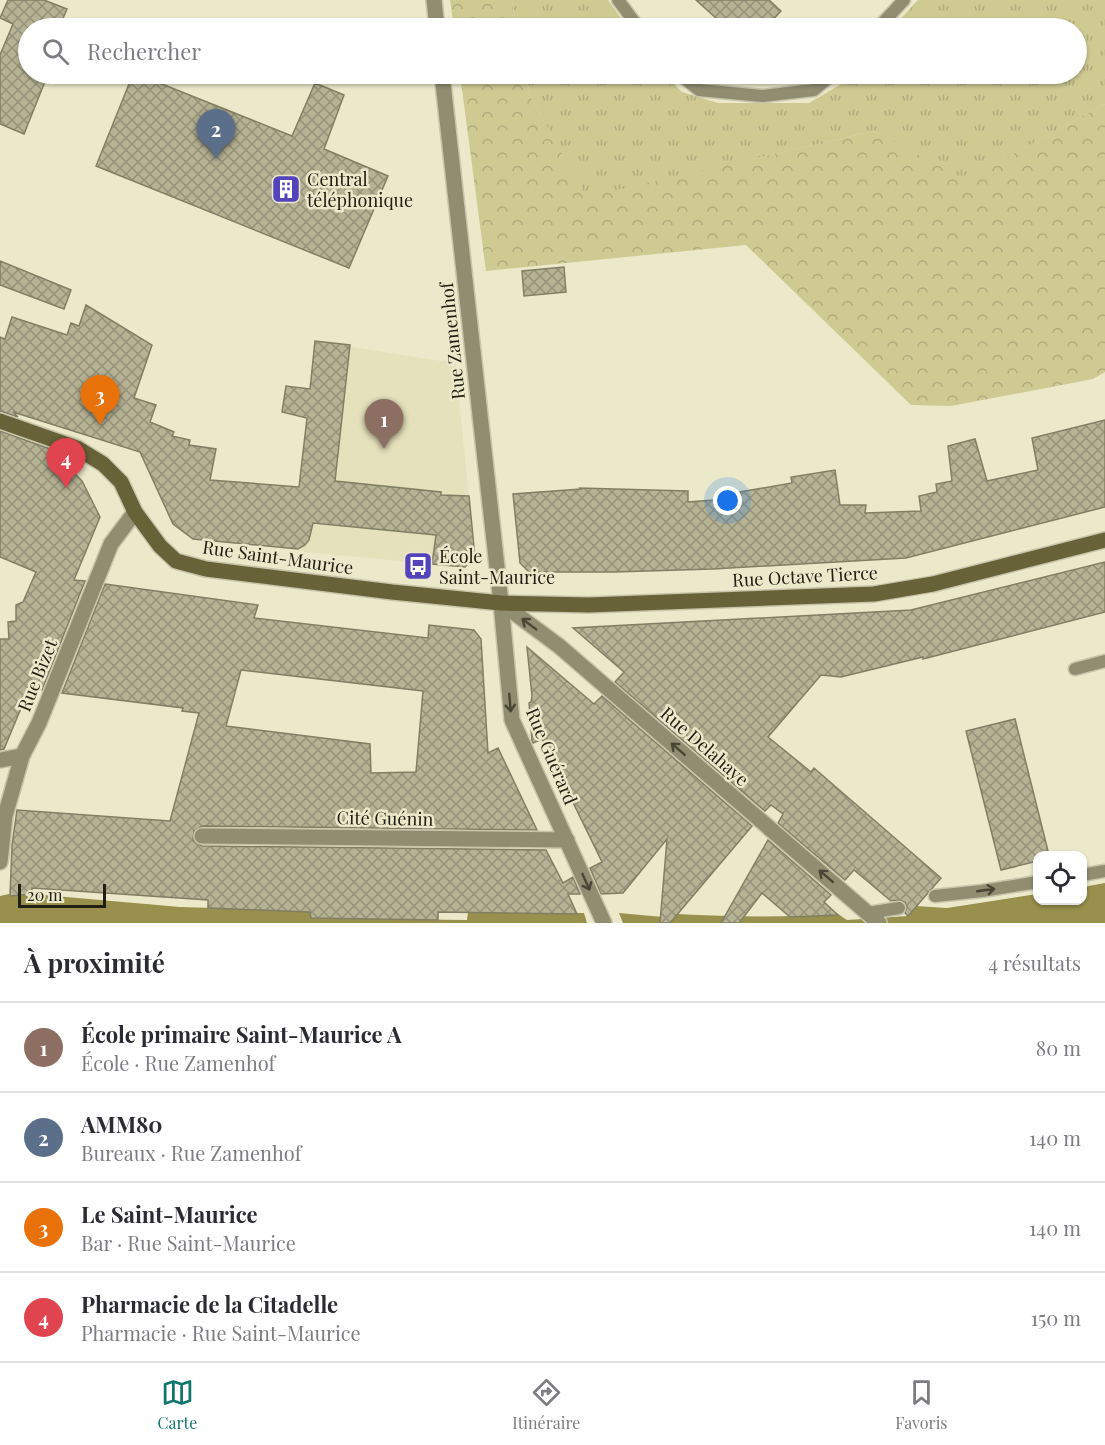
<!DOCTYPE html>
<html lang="fr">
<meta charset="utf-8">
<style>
:root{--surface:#fff;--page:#f7f7f7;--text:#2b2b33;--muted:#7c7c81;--line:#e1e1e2;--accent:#0f766e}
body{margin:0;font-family:"Playfair Display",serif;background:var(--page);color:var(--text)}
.controls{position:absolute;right:18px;bottom:18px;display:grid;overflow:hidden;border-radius:12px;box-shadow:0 2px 4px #0004}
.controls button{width:54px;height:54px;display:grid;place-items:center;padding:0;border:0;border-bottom:2px solid var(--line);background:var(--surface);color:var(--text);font:30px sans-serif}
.scale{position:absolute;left:18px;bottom:15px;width:88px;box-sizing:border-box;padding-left:6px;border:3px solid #212014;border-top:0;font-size:16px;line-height:21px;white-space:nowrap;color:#212014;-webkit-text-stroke:4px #ece9cb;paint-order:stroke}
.you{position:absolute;left:728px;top:501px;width:21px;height:21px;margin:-15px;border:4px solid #fff;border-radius:50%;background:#1a73e8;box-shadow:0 0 0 9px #1a73e833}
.badge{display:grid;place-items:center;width:39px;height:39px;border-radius:50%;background:var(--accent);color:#fff;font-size:20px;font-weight:700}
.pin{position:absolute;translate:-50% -50px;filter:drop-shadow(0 2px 3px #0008)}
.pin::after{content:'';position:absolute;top:32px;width:21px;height:18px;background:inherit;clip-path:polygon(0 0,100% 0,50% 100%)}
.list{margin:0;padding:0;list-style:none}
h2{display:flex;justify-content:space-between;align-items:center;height:78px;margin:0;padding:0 24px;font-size:26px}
h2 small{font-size:20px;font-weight:400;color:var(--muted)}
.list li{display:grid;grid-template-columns:39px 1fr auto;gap:18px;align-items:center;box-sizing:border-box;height:90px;padding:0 24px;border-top:2px solid var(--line)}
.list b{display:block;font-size:22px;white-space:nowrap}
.list p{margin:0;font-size:20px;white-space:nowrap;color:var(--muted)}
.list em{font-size:20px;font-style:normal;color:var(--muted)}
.icon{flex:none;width:33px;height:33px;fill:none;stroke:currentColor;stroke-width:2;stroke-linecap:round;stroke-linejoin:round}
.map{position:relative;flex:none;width:1105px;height:923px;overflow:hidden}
.search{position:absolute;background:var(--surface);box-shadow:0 2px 4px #0004;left:18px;right:18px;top:18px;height:66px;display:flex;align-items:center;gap:15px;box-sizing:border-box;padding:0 21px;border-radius:33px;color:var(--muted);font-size:22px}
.sheet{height:438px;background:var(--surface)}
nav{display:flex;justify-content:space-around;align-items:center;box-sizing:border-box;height:84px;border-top:2px solid var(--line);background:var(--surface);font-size:16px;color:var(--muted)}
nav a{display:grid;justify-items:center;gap:3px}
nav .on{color:var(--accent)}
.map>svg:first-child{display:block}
</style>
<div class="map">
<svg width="1105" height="923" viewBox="0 0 1105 923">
<defs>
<pattern id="grass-tufts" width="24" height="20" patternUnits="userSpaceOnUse" patternTransform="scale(1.5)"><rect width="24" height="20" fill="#cfc992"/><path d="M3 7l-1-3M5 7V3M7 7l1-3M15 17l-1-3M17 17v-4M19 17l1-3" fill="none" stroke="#b1ac7d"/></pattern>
<pattern id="forest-crowns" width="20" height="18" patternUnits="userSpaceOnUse" patternTransform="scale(1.5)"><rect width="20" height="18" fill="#cfc992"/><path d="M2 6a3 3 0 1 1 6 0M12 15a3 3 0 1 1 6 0" fill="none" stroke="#b1ac7d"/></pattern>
<pattern id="building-cross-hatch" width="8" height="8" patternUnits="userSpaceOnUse" patternTransform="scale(1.5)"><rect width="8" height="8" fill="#b6b395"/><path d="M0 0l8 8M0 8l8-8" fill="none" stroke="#949178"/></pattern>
</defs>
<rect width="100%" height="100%" fill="#ece9cb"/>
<path fill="#e5e1bb" d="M315,341l126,20 14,-2 20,198 -10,10 -161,-15 -4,-4 -4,1 -40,-4 4,-61 39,4z"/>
<path fill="url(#grass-tufts)" d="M512,0h96l20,28h-111z
M918,0h187v104l-141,77 -90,-50 -288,67 -56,-102 -4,-22h137l19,18 36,11h91l34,-20 8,-9h225v-46h-184z"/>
<path fill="url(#forest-crowns)" d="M450,0h62l5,28h-63z
M460,74h66l4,22 56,101 288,-66 91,49 140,-76v268l-12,7 -142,27 -40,-1 -165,-160 -260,26z"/>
<path fill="#98904c" d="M1105,883v40h-482l-4,-10 55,5 3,-4c52,3 104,3 155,1l3,-3 12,8 61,-4 8,-10 31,2 90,-14 1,6h44l1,-13z
M9,894l1,2 22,-2 148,13 130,4 1,7 156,2 1,-8 116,1 3,10h-587v-27z"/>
<path fill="url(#building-cross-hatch)" stroke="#817f63" stroke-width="1.5" fill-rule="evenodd" d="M8,0h36l23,9 -8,19h-31v46h20l-24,60 -24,-10v-69l13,-31 -13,-6z
M696,0h73l12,11 -16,17h-38z
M133,74h4l155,62 23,-53 29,12 -20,54 64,27 -39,92 -253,-102z
M0,261l71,29 -7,19 -64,-24z
M564,267l2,25 -42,4 -2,-25z
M86,305l66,40 -18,53 22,7 -6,17 24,10 -2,4 18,4 -1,5 27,4 -6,31 89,7 8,-69 -25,-6 4,-26 24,3 5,-48 35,4 -15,136 106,11v3l28,1 6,61 -10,10 -33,-3 4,-29 -123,-12 -4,17 -4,5 -7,4 -105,-10 -20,-15 -33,-72 -127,-40 5,5 -18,-6v-74l5,2 7,-22 55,18 4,-12 8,3z
M1105,420v87l-199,51 -193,11 -99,3h-85l-9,-9 -7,-69 68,-5 -1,-1 108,3v11l52,-4v-6l52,-9 -1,-6 44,-7 5,35h26l-1,8 56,-2 -2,-15 18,-4 -1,-8 16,-3 -4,-35 27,-7 12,42 51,-11 -6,-32z
M0,431l50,18 32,32 18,36 -26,63 11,1 -43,109 -13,-1 -25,60 -4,1v-111h9l-1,-17 8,-1v-16l7,-3 13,-30 -36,-15z
M1105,562v50l-182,47v-2l-82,20 -20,-2 -53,62 43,35 3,-4 127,110 -33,38 -3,-3 2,-6 -2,-5 -7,-2 -7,1 -37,-31 -9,10 -67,-57 5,-9 -12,-9 -6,6 -150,-129 9,-10 -51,-44 338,-18z
M105,584l153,21 -4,13 174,20 1,-13 45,5 7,9 7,114 10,-5 39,82 -335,-4 -8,5 -1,9 9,6 344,4 17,33 10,-6 7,17h-12l9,20 -139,-2v8l-127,-2 -1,-6 -102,-4v-8l-176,-12v6l-22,2 2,-51 5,-35 153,11 29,-108 -17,-2 1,-3 -121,-15zM241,670l182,21 -7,81 -45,1 -1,-29 -144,-18z
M527,647l67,57 8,-8 150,130 -82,97h-10l7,-84 -44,54 -22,1 -11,-26 12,-6 -60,-123 -9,4 -1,-2 -3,-38 2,-1 1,-6z
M1015,719l34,136h-11v6l-37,9 -35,-139z
M768,840l63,55 -7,7 14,13 -48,2 -28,-24 -23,30h-18z"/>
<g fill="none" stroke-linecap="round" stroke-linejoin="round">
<g stroke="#c7c5aa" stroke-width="15">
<path id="lane" d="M618,0l21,28
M878,28l26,-28
M679,74l20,16 63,6 52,-6 19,-16
M1075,669l30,-8
M1082,875l23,-4
M935,896l47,-5 56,-9
M868,913l31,-5"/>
</g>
<g stroke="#c7c5aa" stroke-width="18">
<path id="street" d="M434,0l3,28
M442,74l59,529 11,117 92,203
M501,603l58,43 320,277
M0,760l22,-4
M202,836l365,4
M0,862l5,-46 17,-60 17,-33 72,-179 24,-32"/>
</g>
<g stroke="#c7c5aa" stroke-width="18">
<path id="secondary" d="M0,421l77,27 26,16 18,18 14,30 25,34 16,15 30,8 186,23 109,11 88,2 285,-11 59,-10 172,-44"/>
</g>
<use href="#lane" stroke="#908d71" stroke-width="12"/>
<use href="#street" stroke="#908d71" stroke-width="15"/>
<use href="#secondary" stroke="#676238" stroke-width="15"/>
</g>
<defs><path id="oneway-shaft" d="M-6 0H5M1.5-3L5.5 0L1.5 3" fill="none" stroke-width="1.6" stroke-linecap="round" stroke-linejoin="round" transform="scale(1.5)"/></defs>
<g stroke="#484635">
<use href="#oneway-shaft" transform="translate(529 624) rotate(-143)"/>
<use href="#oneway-shaft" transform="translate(510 703) rotate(85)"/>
<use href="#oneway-shaft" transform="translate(678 749) rotate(-139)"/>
<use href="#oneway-shaft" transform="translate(826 876) rotate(-139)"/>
<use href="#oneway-shaft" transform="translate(586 882) rotate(66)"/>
<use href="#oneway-shaft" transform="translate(986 890) rotate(-8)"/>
</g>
<defs>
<g id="building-square" transform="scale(1.5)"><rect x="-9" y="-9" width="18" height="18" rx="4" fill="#5344bc" stroke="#ece9cb"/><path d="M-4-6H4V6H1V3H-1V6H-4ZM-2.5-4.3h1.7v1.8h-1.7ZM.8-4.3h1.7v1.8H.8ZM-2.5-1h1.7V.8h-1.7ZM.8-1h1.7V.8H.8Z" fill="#fff"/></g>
<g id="bus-square" transform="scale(1.5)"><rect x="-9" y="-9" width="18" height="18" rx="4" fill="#5344bc" stroke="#ece9cb"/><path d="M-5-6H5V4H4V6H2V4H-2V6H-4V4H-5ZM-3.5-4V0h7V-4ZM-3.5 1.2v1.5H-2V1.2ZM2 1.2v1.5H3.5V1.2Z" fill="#fff"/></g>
</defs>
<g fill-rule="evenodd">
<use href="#building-square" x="286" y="189"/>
<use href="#bus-square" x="418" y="566"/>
</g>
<g text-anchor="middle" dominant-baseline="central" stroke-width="5" stroke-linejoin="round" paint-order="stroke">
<g font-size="18" fill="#212014" stroke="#ece9cb" text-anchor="start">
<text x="307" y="179">Central<tspan x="307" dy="21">téléphonique</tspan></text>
<text x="439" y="556">École<tspan x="439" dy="21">Saint-Maurice</tspan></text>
</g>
<g font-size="18" fill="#212014" stroke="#ece9cb">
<text transform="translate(452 341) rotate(-96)">Rue Zamenhof</text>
<text transform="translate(278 557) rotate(8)">Rue Saint-Maurice</text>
<text transform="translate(805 576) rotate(-3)">Rue Octave Tierce</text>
<text transform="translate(37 675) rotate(-68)">Rue Bizet</text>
<text transform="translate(705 746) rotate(41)">Rue Delahaye</text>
<text transform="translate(552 756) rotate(67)">Rue Guérard</text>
<text transform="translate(385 818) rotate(1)">Cité Guénin</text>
</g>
</g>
</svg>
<div class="controls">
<button><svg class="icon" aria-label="locate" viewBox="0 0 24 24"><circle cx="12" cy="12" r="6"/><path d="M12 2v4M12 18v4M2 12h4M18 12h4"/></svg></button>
</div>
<div class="scale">20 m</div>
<div class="you"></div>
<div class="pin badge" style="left:384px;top:449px;background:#8d6e63">1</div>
<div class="pin badge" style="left:216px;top:159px;background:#5c6f8a">2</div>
<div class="pin badge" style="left:100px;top:425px;background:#e8710a">3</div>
<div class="pin badge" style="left:66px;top:488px;background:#e0444e">4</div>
<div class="search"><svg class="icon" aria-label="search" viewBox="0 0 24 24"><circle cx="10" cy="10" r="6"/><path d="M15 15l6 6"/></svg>Rechercher</div>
</div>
<section class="sheet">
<h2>À proximité<small>4 résultats</small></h2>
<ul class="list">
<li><span class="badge" style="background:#8d6e63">1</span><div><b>École primaire Saint-Maurice A</b><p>École · Rue Zamenhof</p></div><em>80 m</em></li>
<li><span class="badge" style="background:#5c6f8a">2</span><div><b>AMM80</b><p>Bureaux · Rue Zamenhof</p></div><em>140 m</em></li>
<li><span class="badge" style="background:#e8710a">3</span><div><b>Le Saint-Maurice</b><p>Bar · Rue Saint-Maurice</p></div><em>140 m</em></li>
<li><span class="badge" style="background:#e0444e">4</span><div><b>Pharmacie de la Citadelle</b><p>Pharmacie · Rue Saint-Maurice</p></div><em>150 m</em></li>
</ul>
</section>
<nav>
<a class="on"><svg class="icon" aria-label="map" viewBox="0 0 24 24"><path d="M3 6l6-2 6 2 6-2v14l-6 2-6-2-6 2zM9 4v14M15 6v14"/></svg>Carte</a>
<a><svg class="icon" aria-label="directions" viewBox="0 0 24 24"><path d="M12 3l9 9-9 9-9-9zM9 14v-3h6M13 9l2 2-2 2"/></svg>Itinéraire</a>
<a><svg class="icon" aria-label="saved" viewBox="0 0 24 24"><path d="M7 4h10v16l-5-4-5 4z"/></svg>Favoris</a>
</nav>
